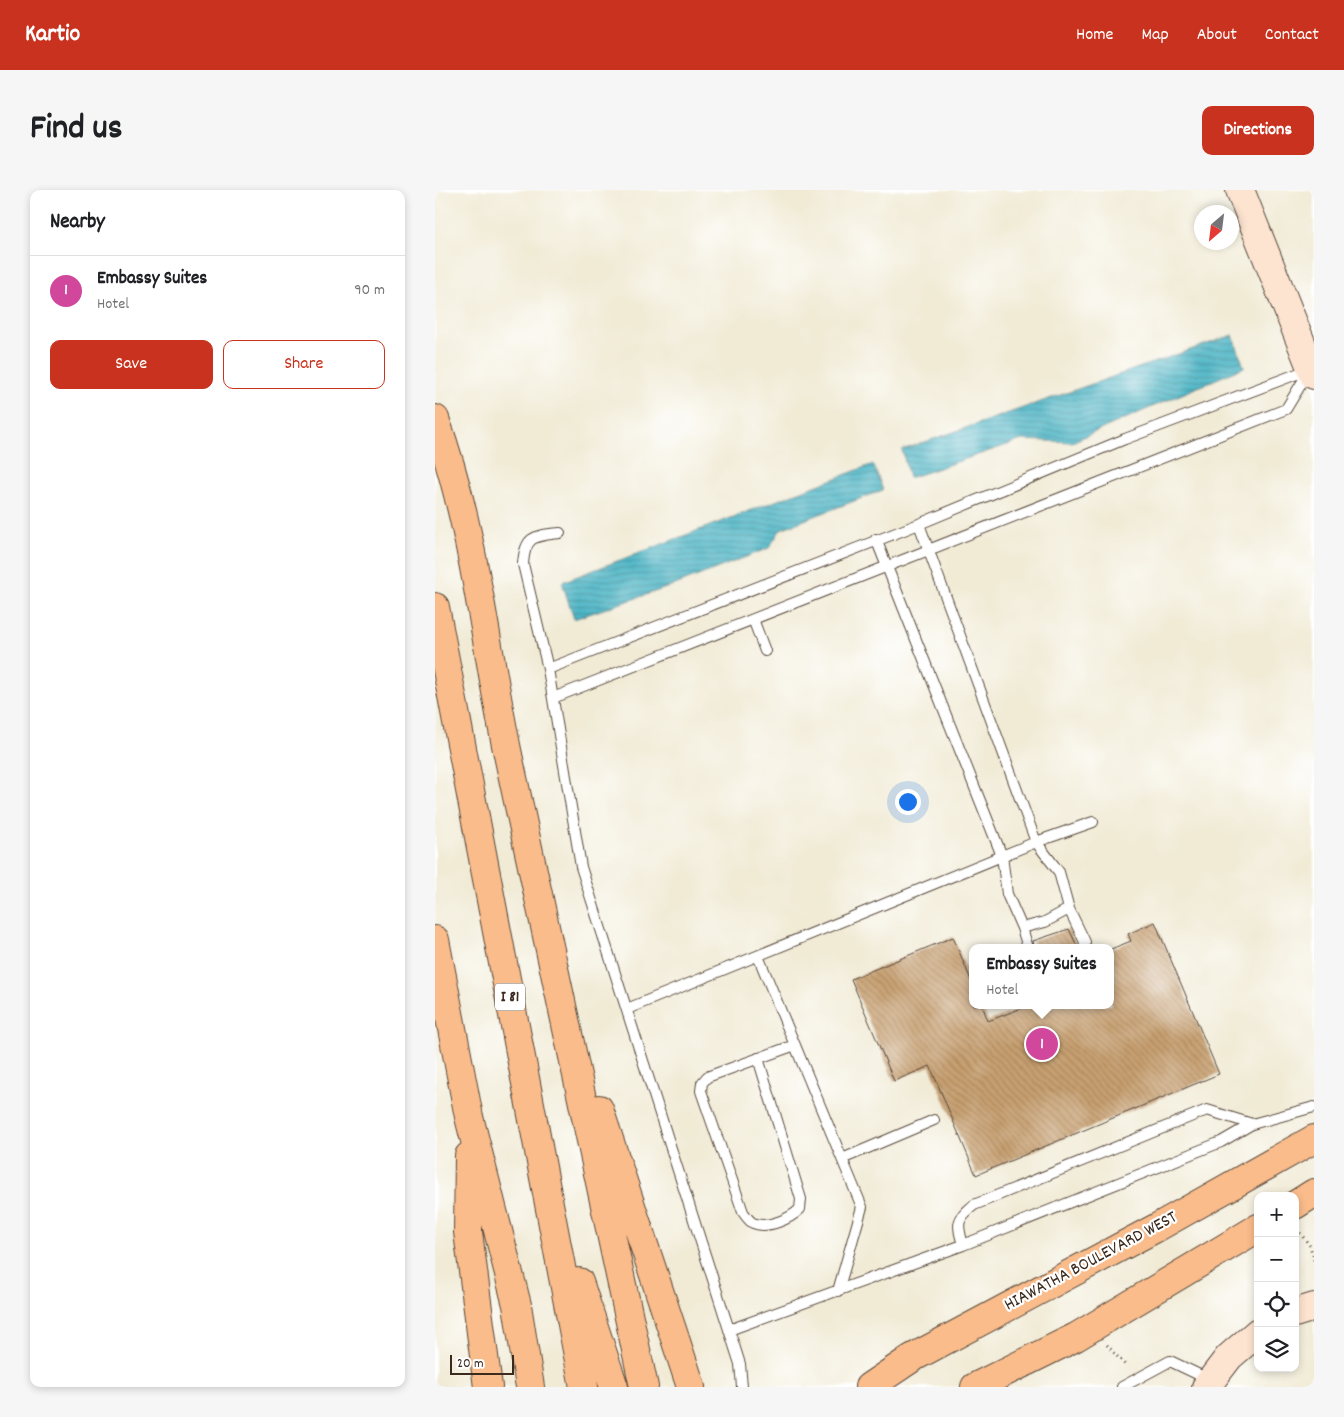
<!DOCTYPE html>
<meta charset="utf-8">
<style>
:root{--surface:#fff;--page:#f6f6f6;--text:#202124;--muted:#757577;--line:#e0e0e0;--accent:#c8321e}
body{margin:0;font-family:Dekko,sans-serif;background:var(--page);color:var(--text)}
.controls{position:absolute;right:15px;bottom:15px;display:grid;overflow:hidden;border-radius:10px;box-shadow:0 2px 8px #0003}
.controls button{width:45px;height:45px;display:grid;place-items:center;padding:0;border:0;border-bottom:1px solid var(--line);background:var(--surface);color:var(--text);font:25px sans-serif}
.compass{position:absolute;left:759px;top:15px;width:45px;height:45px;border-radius:50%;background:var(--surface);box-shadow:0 2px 8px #0003;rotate:208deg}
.scale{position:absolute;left:15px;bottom:12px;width:64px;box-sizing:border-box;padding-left:5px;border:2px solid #3b2a1e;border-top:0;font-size:14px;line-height:18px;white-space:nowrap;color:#3b2a1e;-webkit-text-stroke:4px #fff;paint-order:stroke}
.you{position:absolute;left:472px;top:611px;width:18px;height:18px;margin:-12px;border:4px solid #fff;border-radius:50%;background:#1a73e8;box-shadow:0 0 0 8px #1a73e833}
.badge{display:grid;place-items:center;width:32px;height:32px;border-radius:50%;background:var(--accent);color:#fff;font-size:16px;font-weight:700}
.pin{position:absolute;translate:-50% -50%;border:2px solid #fff;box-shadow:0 1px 5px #0006}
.popup{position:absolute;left:534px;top:754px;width:145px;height:65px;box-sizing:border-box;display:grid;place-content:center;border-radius:10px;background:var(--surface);filter:drop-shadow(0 1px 4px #0005);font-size:16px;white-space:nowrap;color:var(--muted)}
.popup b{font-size:19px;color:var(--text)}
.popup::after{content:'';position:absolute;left:50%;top:100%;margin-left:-10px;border:10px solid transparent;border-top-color:var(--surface)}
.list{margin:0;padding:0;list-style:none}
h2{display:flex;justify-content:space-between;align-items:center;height:65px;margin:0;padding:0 20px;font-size:21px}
h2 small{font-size:16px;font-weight:400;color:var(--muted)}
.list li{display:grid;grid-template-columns:32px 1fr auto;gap:15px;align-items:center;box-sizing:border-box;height:70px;padding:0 20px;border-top:1px solid var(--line)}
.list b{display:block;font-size:19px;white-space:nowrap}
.list p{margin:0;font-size:16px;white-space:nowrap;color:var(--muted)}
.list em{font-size:16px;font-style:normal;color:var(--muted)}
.actions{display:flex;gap:10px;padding:15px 20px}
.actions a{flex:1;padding:11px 0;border:1px solid var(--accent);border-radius:10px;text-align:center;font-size:18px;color:var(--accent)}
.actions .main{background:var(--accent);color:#fff}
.icon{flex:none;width:28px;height:28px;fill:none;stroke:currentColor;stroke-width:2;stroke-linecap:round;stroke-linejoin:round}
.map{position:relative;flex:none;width:879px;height:1197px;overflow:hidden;border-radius:10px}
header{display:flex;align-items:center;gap:30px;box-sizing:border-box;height:70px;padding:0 25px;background:var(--accent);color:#fff}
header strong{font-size:24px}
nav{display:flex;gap:28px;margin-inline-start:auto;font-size:18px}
.intro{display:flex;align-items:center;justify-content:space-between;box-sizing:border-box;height:120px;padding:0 30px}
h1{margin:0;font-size:35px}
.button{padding:12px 22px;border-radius:10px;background:var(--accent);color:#fff;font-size:18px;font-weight:700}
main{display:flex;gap:30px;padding:0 30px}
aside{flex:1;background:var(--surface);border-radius:10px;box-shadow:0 2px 8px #0003}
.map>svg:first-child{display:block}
</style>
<header>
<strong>Kartio</strong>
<nav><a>Home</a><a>Map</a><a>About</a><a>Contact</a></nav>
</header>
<div class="intro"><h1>Find us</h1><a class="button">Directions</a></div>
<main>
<aside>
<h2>Nearby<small></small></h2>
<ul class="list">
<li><span class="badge" style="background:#d1479c">1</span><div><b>Embassy Suites</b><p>Hotel</p></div><em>90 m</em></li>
</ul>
<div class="actions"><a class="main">Save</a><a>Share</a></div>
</aside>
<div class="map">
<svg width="879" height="1197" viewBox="0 0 879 1197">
<defs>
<pattern id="water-rules" width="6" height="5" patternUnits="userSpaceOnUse" patternTransform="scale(1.25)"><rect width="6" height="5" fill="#46b2c3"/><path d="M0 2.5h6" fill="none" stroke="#3c919e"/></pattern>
<pattern id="building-back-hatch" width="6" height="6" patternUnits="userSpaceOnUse" patternTransform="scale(1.25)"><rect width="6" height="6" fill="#c8a071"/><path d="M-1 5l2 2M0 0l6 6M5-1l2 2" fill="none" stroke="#a4835c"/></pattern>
</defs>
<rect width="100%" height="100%" fill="#fff"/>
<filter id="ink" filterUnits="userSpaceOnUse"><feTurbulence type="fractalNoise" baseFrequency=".02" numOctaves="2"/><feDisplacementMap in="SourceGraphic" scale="10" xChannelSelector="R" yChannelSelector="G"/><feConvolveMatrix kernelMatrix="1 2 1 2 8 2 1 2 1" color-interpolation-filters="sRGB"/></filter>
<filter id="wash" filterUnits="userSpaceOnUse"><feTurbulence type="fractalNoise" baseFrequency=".0096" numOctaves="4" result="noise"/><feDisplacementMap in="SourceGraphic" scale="20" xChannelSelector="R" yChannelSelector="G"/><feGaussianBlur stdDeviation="1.12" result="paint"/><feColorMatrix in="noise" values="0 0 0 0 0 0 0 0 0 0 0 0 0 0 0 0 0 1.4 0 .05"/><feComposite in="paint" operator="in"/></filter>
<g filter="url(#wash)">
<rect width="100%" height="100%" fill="#f1ebd6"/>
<path fill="url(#water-rules)" stroke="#406e70" d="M798,145l11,32 -172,75 -50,-2 -113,38 -7,-28z
M438,274l10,26 -102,39 -12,19 -94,37 -101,34 -12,-37z"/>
<g id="blocks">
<path fill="url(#building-back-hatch)" d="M720,732l64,152 -243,101 -46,-109 -36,15 -43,-102 102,-42 20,48v20h9l6,16 42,-16h81v-56l20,-8 -3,-7z
M634,739l9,19h-44l-1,-7z"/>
</g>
</g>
<g filter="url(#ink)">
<use href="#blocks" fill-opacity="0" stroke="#56473a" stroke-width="1"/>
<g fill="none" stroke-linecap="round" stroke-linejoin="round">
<g stroke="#56473a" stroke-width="12">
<path id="lane" d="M125,343c-25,3 -35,2 -37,31l25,105 33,198 159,497 2,23
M441,349l126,317 5,38 15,34 23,-6 24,-13 -10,-37 -23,-30 -117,-318
M318,429l12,32
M113,479l371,-145 206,-85 185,-70
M118,508l733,-289 23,-38
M634,719l16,33 -1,6
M587,738l6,20
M323,766l104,251 -24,84
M192,819l409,-167 57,-20
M323,868l43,141 -1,10c-10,10 -33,20 -47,14 -4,-2 -7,-7 -10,-11l-42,-121 1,-8 5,-6 88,-32
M407,969l92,-39
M528,1055l258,-103 31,-18
M294,1140l234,-85c-6,-21 -7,-26 11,-40l233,-95 45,14 62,-17
M687,1197l48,-26 40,19"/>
</g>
<g stroke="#56473a" stroke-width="30">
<path id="secondary" d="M805,0l74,185
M860,1123l19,-6
M771,1197l23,-30 29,-25"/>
</g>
<g stroke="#56473a" stroke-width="30">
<path id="primary" d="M860,1015l19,-12
M434,1197l43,-29 244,-130 158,-89
M540,1197l101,-50 182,-109"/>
</g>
<g stroke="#56473a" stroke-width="30">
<path id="highway" d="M0,229c39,107 49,220 72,331 45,212 93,424 137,637
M0,417l149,780
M0,750l34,177 48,188 13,82
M164,919l92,278
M34,966l-1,76 20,155
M144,1092l35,105"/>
</g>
<path stroke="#56473a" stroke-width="3" stroke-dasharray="1 4" stroke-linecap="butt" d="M862,1039l13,17 4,14
M672,1155l18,20"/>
<use href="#lane" stroke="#fff" stroke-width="10"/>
<use href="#secondary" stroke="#fde4d1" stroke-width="28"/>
<use href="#primary" stroke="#fabc8b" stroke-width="28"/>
<use href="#highway" stroke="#fabc8b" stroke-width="28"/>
</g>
</g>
<g text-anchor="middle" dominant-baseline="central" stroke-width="4.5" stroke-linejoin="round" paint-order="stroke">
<rect fill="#fff" stroke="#766a62" stroke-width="1" x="60" y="793.5" width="30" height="27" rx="4"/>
<g font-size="16" font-weight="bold" fill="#3b2a1e">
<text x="75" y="807">I 81</text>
</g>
<g font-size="18" fill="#3b2a1e" stroke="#fff">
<text transform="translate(656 1072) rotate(-28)">HIAWATHA BOULEVARD WEST</text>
</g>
</g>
</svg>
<div class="controls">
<button>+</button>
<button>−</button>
<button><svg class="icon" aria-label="locate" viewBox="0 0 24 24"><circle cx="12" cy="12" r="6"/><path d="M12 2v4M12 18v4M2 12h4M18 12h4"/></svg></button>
<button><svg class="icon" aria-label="layers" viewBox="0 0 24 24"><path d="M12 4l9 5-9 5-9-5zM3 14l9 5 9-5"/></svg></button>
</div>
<svg class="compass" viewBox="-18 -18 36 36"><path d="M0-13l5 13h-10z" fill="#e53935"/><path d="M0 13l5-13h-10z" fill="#757577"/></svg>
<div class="scale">20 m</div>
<div class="you"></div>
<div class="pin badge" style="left:607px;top:854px;background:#d1479c">1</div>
<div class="popup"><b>Embassy Suites</b>Hotel</div>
</div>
</main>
